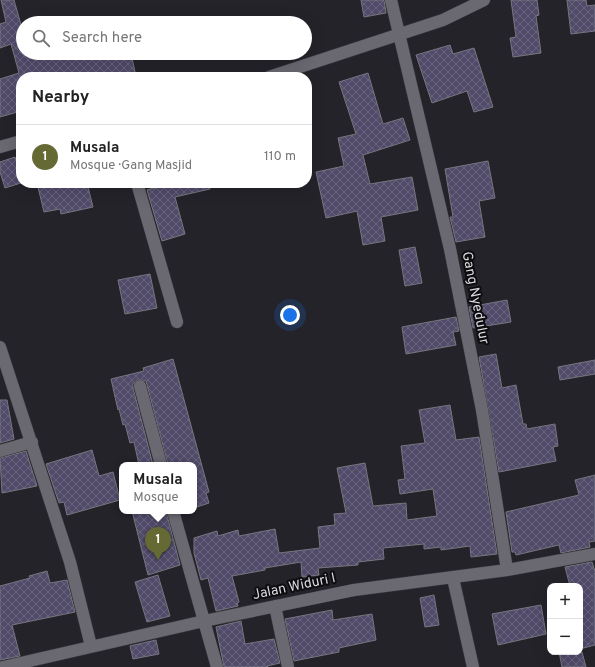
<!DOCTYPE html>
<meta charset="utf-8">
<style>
:root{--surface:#fff;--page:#f2f2f2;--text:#222;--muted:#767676;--line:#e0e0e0;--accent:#656a34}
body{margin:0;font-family:Overpass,sans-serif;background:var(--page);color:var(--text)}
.controls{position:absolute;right:12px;bottom:12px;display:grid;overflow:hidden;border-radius:8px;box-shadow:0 4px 16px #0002}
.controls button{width:36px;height:36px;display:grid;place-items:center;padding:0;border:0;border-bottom:1px solid var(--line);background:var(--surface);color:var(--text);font:20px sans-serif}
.you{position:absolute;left:290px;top:315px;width:14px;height:14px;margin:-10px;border:3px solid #fff;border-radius:50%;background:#1a73e8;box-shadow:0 0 0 6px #1a73e833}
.badge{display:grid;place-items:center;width:26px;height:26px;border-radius:50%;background:var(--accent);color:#fff;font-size:13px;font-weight:700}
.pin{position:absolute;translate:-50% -33px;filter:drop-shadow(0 1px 2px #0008)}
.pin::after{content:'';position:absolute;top:21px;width:14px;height:12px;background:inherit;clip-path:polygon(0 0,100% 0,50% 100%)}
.popup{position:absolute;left:119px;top:462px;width:78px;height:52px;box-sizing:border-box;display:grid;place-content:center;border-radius:8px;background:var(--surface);filter:drop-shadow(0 1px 3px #0005);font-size:13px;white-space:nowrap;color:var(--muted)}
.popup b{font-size:15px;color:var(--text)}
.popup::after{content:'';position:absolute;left:50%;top:100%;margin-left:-8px;border:8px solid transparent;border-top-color:var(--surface)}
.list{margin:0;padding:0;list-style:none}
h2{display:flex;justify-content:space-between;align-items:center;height:52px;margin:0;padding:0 16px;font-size:17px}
h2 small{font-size:13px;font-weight:400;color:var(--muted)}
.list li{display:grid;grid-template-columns:26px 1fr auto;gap:12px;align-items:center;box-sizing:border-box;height:64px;padding:0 16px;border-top:1px solid var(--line)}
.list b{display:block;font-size:15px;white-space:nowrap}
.list p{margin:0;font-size:13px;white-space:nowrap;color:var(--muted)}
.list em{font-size:13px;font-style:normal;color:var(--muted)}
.icon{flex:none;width:22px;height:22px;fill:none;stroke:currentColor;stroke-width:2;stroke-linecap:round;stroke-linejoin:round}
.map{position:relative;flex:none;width:595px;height:667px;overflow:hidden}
.search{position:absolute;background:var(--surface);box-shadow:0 4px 16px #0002;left:16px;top:16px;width:296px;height:44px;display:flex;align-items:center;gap:10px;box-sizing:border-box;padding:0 14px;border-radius:22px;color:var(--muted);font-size:15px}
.panel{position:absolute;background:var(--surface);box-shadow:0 4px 16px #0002;left:16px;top:72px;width:296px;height:116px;border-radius:16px}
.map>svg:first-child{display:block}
</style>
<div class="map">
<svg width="595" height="667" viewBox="0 0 595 667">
<defs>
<pattern id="building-cross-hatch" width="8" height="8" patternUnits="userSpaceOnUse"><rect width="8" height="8" fill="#514a69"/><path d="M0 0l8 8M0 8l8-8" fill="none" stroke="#69647e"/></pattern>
</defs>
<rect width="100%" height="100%" fill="#24232a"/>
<path fill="url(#building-cross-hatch)" stroke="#77767f" d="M1,0h13l9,32v21h108l4,19 -20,5h-94v34l-21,6v-38l19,-6 -8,-29 -11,4v-24l6,-2z
M361,0h23l2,13 -22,4z
M511,0h26l2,15 -3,1 5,37 -28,4 -3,-19 6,-1z
M567,0h19l1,6 8,-1v26l-24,3z
M450,45l3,9 21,-6 19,59 -19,5 -7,-21 -35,12 -16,-48z
M368,73l15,51 20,-6 7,22 -47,15 7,29 42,-7 6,33 -37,7 4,24 -22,4 -6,-34 -31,7 -10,-46 28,-6 -6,-28 18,-4 -17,-52z
M15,157l6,19v7l-16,5 -5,-16v-10z
M488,161l7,37 -16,3 6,36 -29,5 -6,-25h3l-8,-48z
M37,183h50l6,24 -32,7 -1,-5 -16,3z
M170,183h40v6l-35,8 10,37 -23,7 -15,-51z
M415,247l7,36 -17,3 -6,-36z
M150,274l7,34 -32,6 -7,-34z
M507,300l4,22 -38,6 -4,-21z
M456,317l3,14 -6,1 3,13 -50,9 -4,-27z
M496,354l6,34 14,-3 7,39h3l1,5 28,-5 3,22 -5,1 3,14 -57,11 -20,-115z
M173,359l36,133 -3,1 3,10 -15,5v-43h-26l-22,-84 -8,-2 -5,5v4l20,77h-14l-5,-23 -4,1 -5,-19 -2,1 -4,-16 -1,1 -7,-31 33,-8 -1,-3z
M595,360v14l-35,6 -2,-13z
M0,400h7l7,39 -14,4z
M450,405l6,35 23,-3 18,117 -26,3 -1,-11 -29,4v-3l-17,2v-5l-41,4 1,11 -26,3v3l-40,3 1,7 -17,2 -1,-15 -36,6v2l-33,6 7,26 -2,1 1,3 -22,5 -8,-33 -7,2 -7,-27v-15l23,-7 1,5 20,-6 1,6 36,-7 4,24 41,-5 -2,-21 17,-2 -1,-11 12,-1 -9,-45 28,-5 8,43 33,-3 1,17 30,-4 -4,-27 -33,5 -2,-14 7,-1 -4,-33 24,-3 -6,-33z
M92,450l7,26 14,-4 7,28 -53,15 -3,-13 -5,1 -13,-39z
M26,451l11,35 -35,7 -2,-35z
M595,475v66l-6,1 1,5 -29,6 -2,-8 -43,10 -1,-3h-3l-6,-40 73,-17 -4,-15z
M132,511h34l14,54 -32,10z
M592,562l3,9v74l-15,4v-63h-10l-5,-19z
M47,571l3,12 17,-3 8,32 -63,13 8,31 -20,4v-74l30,-8 -1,-2z
M158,575l12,41 -23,6 -12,-40z
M434,595l5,30 -14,2 -5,-29z
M541,605l5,29 -48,11 -6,-31z
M332,610l1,10 39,-6 4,26 -37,8v4l-45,9 -9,-42z
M241,621l4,23 29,-5 6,24 -13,3 1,1h-44l-8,-40z
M156,640l3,14 -26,5 -3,-13z
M559,652h23l4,15h-24z"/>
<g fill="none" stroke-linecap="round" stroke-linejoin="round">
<g stroke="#3e3d44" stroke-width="13">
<path id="street" d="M391,0l59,249 32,161 25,160
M269,77l174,-57 41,-20
M0,147l21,-6
M137,183l40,139
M0,347l70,215 21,84
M140,386l21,79
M0,451l32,-9
M173,511l44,156
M453,578l20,89
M275,606l13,61
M3,667l201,-46 150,-31 153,-20 88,-16"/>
</g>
<use href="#street" stroke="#6a6972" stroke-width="12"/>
</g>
<g text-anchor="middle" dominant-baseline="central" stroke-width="4" stroke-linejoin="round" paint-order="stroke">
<g font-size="14" fill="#dad9df" stroke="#0d0d10">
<text transform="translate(475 298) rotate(79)">Gang Nyedulur</text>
<text transform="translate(294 587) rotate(-12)">Jalan Widuri I</text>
</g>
</g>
</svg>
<div class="controls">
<button>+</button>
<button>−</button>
</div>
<div class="you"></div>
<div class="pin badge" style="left:158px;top:560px">1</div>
<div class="popup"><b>Musala</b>Mosque</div>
<div class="search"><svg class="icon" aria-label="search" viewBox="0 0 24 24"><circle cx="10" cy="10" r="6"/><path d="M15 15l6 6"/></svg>Search here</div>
<section class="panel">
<h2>Nearby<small></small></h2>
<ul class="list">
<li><span class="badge">1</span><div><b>Musala</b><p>Mosque · Gang Masjid</p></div><em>110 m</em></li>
</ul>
</section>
</div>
